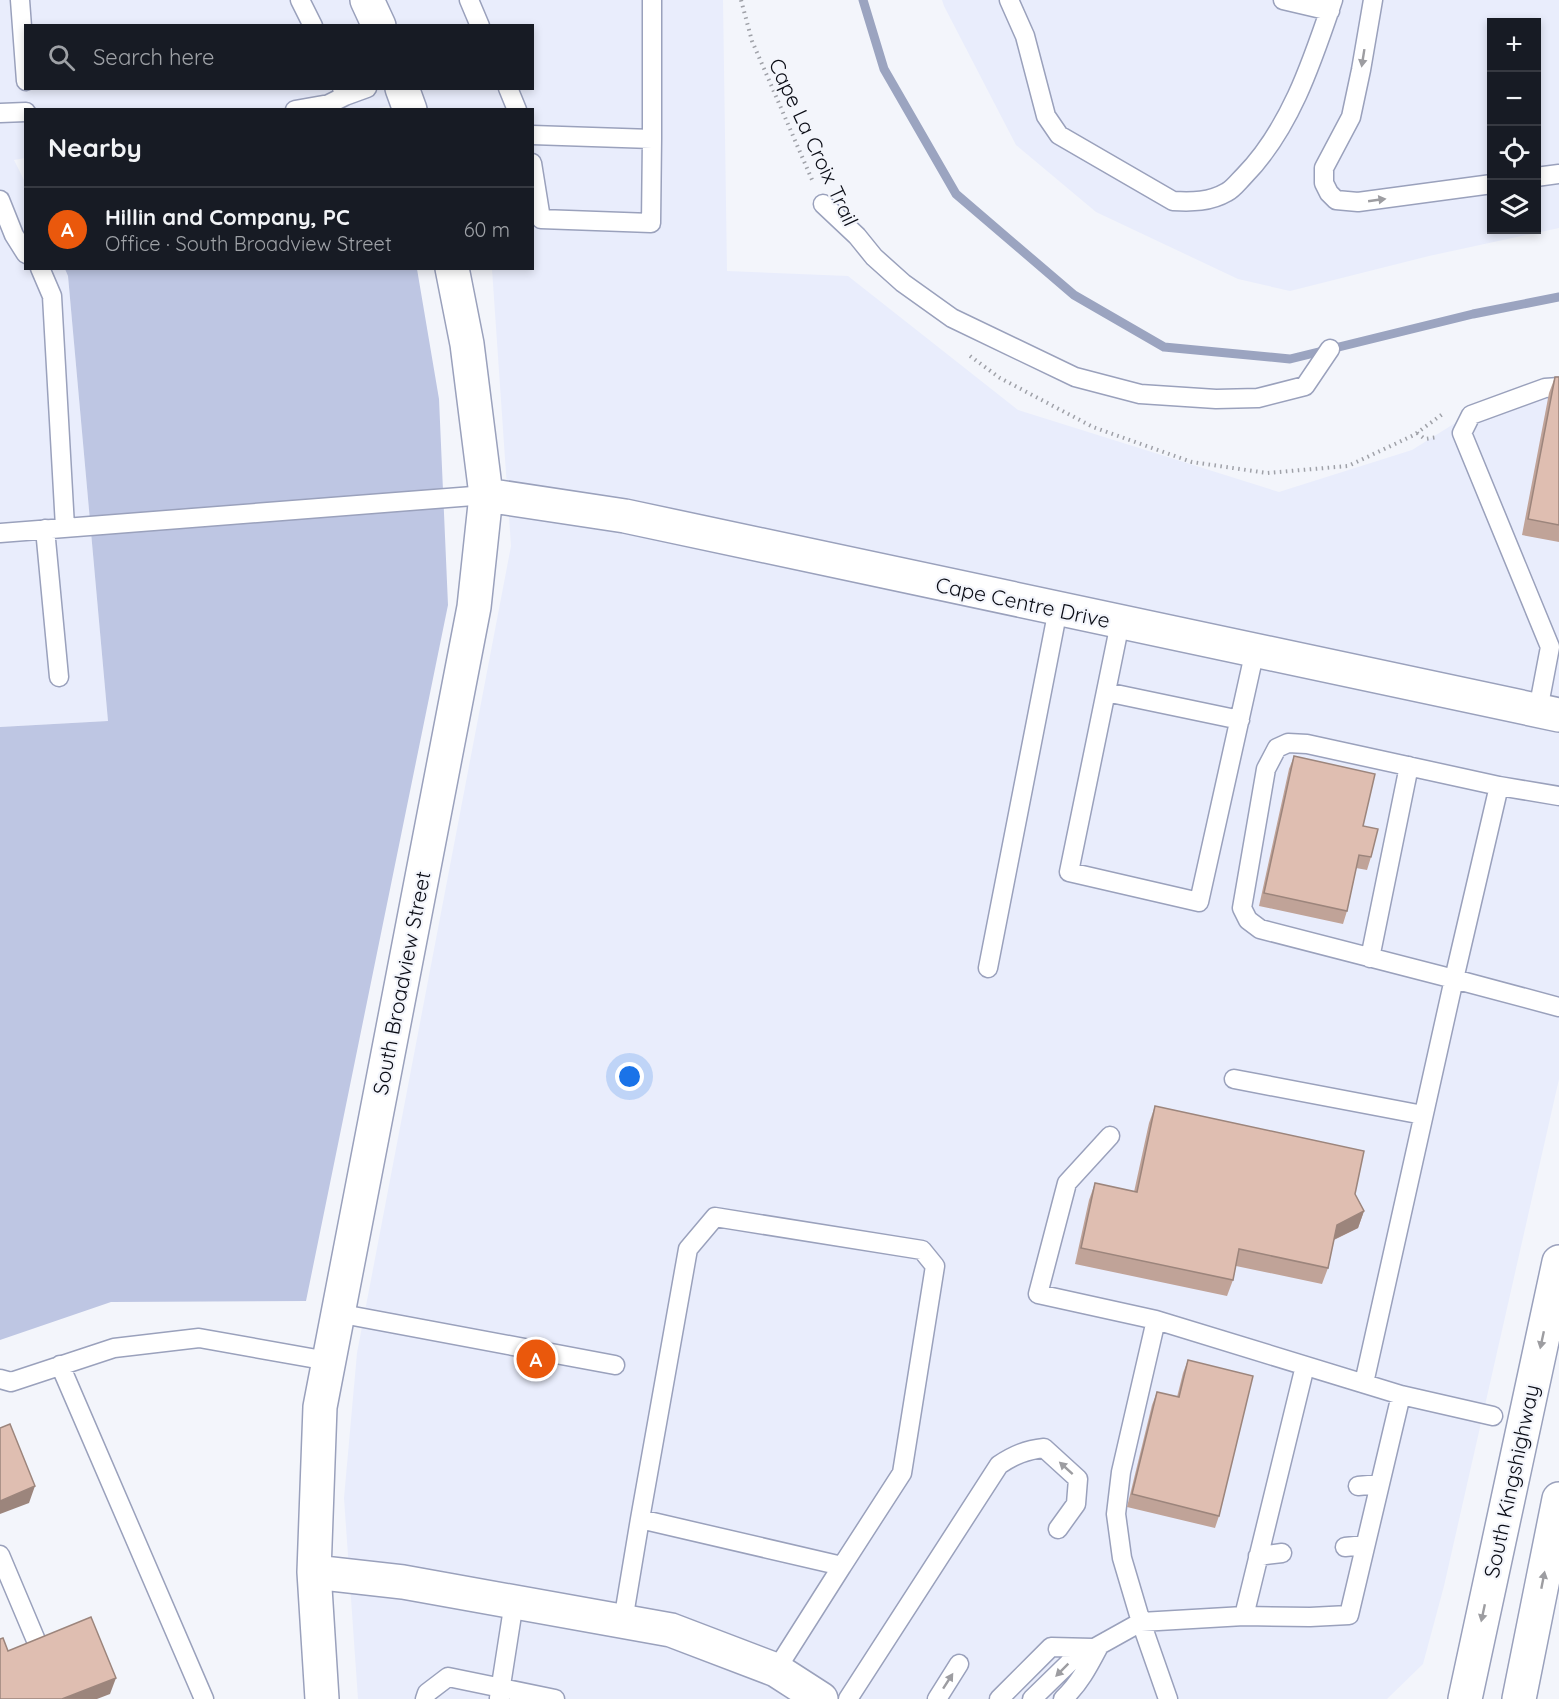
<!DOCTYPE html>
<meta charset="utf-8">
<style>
:root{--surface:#171b24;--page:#20242c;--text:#f1f3f6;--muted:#9ea1a6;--line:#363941;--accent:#ea580c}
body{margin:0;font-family:Quicksand,sans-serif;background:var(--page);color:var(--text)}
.controls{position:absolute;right:18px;top:18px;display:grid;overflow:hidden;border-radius:0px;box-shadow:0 3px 9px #0003}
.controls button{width:54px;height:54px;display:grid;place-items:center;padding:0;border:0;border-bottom:2px solid var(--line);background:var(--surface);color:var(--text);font:30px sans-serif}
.you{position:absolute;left:630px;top:1077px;width:21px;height:21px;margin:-15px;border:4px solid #fff;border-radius:50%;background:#1a73e8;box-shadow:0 0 0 9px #1a73e833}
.badge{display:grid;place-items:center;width:39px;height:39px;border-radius:50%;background:var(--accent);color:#fff;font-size:20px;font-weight:700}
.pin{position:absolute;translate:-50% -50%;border:3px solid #fff;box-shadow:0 2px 6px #0006}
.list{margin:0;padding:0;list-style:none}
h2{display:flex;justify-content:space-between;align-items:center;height:78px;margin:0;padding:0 24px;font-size:26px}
h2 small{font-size:20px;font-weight:400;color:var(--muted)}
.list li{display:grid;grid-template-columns:39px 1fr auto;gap:18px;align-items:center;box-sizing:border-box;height:84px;padding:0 24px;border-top:2px solid var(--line)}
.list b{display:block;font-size:22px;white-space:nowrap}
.list p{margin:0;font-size:20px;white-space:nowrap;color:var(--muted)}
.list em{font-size:20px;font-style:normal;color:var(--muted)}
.icon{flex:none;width:33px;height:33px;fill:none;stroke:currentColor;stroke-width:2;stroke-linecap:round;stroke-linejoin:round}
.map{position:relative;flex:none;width:1559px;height:1699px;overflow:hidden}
.search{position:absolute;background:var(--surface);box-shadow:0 3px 9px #0003;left:24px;top:24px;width:510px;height:66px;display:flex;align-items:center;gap:15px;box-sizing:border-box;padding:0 21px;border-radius:0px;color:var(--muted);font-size:22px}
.panel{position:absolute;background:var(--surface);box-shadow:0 3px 9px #0003;left:24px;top:108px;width:510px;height:162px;border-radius:0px}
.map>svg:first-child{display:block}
</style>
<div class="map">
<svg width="1559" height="1699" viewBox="0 0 1559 1699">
<rect width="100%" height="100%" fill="#f3f5fb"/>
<path fill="#e9edfc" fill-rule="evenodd" d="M0,0h723l4,271 121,5 170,134 261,82 133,-42 96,-60 51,-12v701l-115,507 -21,78 -36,35h-1029l-14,-201 13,-145 154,-807 -19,-277 40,-1v-158h-142l-1,-4 -23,4h-340l-1,48 -11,2 11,22 1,86 39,1 3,7 40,445 -108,6zM26,26h506v62h-506z
M942,0h617v228l-130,28 -139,35 -52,-12 -142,-67 -80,-67 -72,-139zM1492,22h44v208h-44z"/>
<path fill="#bec6e3" d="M65,269h352l22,130 9,206 -142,696 -195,1 -111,38v-613l108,-6 -40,-445z"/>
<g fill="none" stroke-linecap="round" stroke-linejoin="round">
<path stroke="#9ba4c0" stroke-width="9" d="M863,0l21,69 72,125 118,101 90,52 126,12 183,-45 86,-17"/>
<g stroke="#9aa1bc" stroke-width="21">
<path id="service" d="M20,0l6,81
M300,0l13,26
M469,0l11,26
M1009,0l16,36 21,80 13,19 114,66c19,1 37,1 54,-9 6,-3 12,-11 17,-16 46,-47 68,-114 89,-176
M1283,0l47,11
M1373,0l-12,70 -10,47 -27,51v15l5,10 7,7 22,2 134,-18
M342,88l3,8 22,-8
M508,88l9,22
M295,110l34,-6 16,-8
M0,113l26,-1
M532,135l120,4v-139
M532,163l9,56 110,4 1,-84
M1536,177l23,-3
M0,200l14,35 12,19
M823,204l34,32 17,21 29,26 49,35 123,59 65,17 76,5 42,-1 47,-12 25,-37
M40,268l12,28 13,231
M45,529l14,148
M0,533l486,-38
M1120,623l-51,249 130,30 56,-252
M1106,692l134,28
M1538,710l12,-63 -88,-214 9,-18 74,-27 14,-1
M1499,786l-45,193 -194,-50 -12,-9 -6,-12 24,-139 11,-21 11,-5 19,1 192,42 60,10
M1370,958l39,-192
M988,968l70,-359
M1234,1079l189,36
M1110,1136l-43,47 -29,111 118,26 245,75 92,21
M337,1313l278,52
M60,1365l144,334
M0,1379l11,3 103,-34 85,-10 129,23
M1364,1383l90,-404 105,28
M1358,1486l21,-2
M1345,1547l20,-2
M0,1555l43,102
M1258,1556l24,-3
M1244,1616l61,-250
M623,1621l17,-102 202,47 60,-93 33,-207 -13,-16 -207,-33 -27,32 -48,270
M776,1670l66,-104
M499,1698l15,-96
M425,1699l2,-6 21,-16 107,22
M848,1699l151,-234c15,-10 27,-15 45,-17l34,31 -2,25 -18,25
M937,1699l22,-35
M999,1699l52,-52 42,1
M1032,1699l39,-38 70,-39 -19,-64 -6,-44 5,-42 35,-152
M1063,1699c16,-15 25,-32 35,-51
M1168,1699l-27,-77 103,-6 66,1 39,-2 52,-220"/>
</g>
<g stroke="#9aa1bc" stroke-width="36">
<path id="minor" d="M367,0l12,26
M402,88l8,22
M486,495l139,21 934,199
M314,1572l89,10 268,48 105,40 45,29
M322,1699l-8,-127 6,-165 154,-800 12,-112 -19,-151 -15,-76"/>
</g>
<g stroke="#9aa1bc" stroke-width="36">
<path id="primary" d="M1465,1699l94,-437
M1519,1699l40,-200"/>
</g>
<path stroke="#9fa1a8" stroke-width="4" stroke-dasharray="1.5 4.5" stroke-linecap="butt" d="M741,0l11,41 61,141
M970,356l30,22 93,49 99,35 75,11 81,-7 66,-31 30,-22
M1417,433l8,6 13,-2"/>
<use href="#service" stroke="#fff" stroke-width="18"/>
<use href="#minor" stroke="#fff" stroke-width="33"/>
<use href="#primary" stroke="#fff" stroke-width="33"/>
</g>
<path fill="#c0a398" d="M1555,377h4v165l-37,-7 27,-142z
M1294,756l69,70 8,31 -4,13 -11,-2 -9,43 -4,13 -84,-18 30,-137z
M1155,1106l200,88 9,17 -6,17 -24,12 -6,28 -6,16 -86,-18 -3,14 -6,16 -152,-32 14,-64 6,-17 39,9 15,-69z
M1188,1360l31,156 -4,12 -88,-21 25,-102 5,-13 20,5 6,-24z"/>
<path fill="#9c857c" d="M1364,1211l-6,17 -27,13 6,-16z
M35,1486l-6,17 -29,11v-13z
M116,1678l-6,16 -13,5h-35z"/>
<path fill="#dfbeb1" stroke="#9c857c" stroke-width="1.5" d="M1555,377h4v148l-31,-6z
M1294,756l81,18 -12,52 15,3 -7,28 -12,-2 -12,56 -83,-18z
M1155,1106l209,45 -9,43 9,17 -27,14 -9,43 -89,-19 -6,31 -152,-32 14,-65 42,9z
M1188,1360l65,16 -34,140 -87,-22 25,-102 22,5z
M10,1424l25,62 -35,15v-73z
M91,1617l25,61 -54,21h-62v-60l3,-1 5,13z"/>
<defs><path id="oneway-solid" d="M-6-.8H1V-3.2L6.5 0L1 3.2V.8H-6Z" transform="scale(1.5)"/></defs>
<g fill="#9d9da1">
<use href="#oneway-solid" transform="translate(1363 58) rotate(99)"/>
<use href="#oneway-solid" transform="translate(1377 200) rotate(-8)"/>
<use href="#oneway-solid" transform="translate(1542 1340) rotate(102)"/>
<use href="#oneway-solid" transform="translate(1066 1468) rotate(-138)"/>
<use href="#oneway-solid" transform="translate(1543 1580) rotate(-79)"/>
<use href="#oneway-solid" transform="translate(1483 1613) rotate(102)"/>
<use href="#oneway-solid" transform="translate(1062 1670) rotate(135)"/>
<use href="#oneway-solid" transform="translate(948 1681) rotate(-57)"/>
</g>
<g text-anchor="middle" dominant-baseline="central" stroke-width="4.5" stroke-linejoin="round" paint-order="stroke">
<g font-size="21" fill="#090b14" stroke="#f3f5fb">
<text transform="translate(814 142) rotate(65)">Cape La Croix Trail</text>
<text transform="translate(1023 602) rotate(12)">Cape Centre Drive</text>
<text transform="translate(401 983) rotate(-79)">South Broadview Street</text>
<text transform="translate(1511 1481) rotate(-78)">South Kingshighway</text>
</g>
</g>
</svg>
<div class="controls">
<button>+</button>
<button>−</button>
<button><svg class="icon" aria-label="locate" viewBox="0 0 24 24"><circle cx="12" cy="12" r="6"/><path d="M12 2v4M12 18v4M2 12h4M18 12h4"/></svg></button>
<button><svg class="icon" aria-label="layers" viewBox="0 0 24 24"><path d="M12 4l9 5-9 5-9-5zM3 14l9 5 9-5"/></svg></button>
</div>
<div class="you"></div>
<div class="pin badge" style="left:536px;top:1359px">A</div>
<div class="search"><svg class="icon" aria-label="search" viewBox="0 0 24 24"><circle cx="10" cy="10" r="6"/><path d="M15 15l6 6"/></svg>Search here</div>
<section class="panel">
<h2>Nearby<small></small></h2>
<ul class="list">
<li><span class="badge">A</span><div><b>Hillin and Company, PC</b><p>Office · South Broadview Street</p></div><em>60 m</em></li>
</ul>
</section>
</div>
